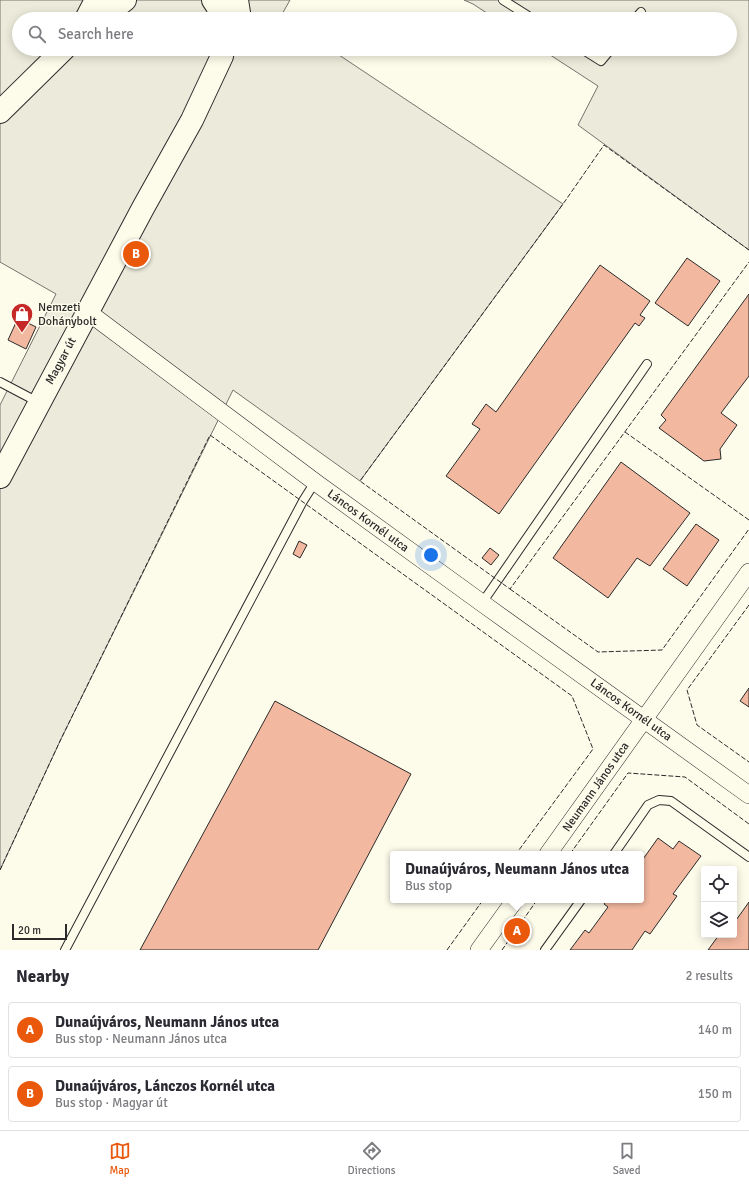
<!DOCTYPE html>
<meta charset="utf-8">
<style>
:root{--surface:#fff;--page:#f2f2f3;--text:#2b2b33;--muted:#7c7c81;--line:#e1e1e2;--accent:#ea580c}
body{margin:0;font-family:Signika,sans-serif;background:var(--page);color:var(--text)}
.controls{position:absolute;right:12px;bottom:12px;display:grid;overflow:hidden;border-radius:4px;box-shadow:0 2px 10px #0003}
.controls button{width:36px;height:36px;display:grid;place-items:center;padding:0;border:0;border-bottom:1px solid var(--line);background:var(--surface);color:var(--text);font:20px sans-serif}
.scale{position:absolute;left:12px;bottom:10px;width:55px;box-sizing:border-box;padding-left:4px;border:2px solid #2b2b2b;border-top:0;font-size:11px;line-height:14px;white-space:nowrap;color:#2b2b2b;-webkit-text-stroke:3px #fdfbea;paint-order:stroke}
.you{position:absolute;left:431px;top:555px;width:14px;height:14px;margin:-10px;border:3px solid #fff;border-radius:50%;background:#1a73e8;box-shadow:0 0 0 6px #1a73e833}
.badge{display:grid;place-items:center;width:26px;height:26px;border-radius:50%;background:var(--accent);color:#fff;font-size:13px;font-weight:700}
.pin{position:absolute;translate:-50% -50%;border:2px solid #fff;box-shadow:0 1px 4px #0006}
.popup{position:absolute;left:390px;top:851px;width:254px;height:52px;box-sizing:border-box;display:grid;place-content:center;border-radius:4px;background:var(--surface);filter:drop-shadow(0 1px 3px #0005);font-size:13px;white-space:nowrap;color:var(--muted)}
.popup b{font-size:15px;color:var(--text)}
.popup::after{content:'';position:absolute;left:50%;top:100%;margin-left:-8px;border:8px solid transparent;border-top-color:var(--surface)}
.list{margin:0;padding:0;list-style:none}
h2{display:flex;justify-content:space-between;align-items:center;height:52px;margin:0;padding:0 16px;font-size:17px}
h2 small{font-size:13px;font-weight:400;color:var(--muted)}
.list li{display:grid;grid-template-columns:26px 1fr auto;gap:12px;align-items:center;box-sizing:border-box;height:56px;margin:0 8px 8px;padding:0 8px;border:1px solid var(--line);border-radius:4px}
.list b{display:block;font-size:15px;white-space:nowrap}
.list p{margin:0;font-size:13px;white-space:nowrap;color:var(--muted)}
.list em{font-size:13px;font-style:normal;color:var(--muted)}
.icon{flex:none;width:22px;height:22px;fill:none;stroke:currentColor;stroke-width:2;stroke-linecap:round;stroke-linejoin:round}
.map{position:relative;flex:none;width:749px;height:950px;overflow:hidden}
.search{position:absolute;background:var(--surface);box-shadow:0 2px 10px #0003;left:12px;right:12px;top:12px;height:44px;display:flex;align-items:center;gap:10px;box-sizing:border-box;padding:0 14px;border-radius:22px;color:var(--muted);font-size:15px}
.sheet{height:180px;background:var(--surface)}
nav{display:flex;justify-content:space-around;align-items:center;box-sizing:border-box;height:56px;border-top:1px solid var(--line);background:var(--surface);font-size:11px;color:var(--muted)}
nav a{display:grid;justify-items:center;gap:2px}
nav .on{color:var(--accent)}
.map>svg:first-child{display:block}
</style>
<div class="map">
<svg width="749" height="950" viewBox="0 0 749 950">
<rect width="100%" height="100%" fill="#fdfbea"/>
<path fill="#ecebdb" stroke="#74746e" d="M0,0h290l-9,16 4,3h-266v30h311l233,155 -203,277 -127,-91 -172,349 -61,131v-465l56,-111 -56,-32z
M464,0h285v250l-171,-125 20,-39 -57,-37h189v-30h-234l-23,-15z"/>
<path fill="#f2b8a0" stroke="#2b2b2b" d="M687,258l33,23 -32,45 -33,-23z
M600,265l50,36 -10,14 5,3 -6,8 -4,-3 -136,191 -53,-38 34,-47 -8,-5 14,-20 10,8z
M749,294v82l-28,37 16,12 -17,24 1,10 -17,2 -45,-33 7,-8 -5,-5z
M18,318l18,9 -10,22 -18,-9z
M621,462l69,51 -40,53 -13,-8 -29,40 -55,-40z
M696,524l23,16 -32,46 -24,-17z
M299,541l8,4 -7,13 -7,-4z
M490,548l9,7 -8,10 -9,-7z
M749,688v19l-9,-6z
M275,701l136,73 -93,176h-178z
M658,838l15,11 6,-8 22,15 -28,38 4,2 -27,38 -5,-3 -13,19h-62l15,-20 4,3 19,-26 -4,-3 3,-4h34v-38z
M749,902v48h-41l11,-15h15v-12z"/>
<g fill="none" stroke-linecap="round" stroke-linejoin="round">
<g stroke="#2b2b2b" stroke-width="10">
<path id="lane" d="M503,0l30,19
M635,19l6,-7
M582,49l19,12 10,-12
M0,382l38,20
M482,603l165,-239
M614,854l34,-49 11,-5 12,1 78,56
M65,950l238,-449 12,-19
M545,950l36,-50"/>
</g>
<g stroke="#2b2b2b" stroke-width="18">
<path id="street" d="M88,312l227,170 167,121 267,192
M548,854l201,-282
M479,950l36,-50"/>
</g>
<g stroke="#2b2b2b" stroke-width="24">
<path id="secondary" d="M213,0l4,6 5,13
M237,0l3,19
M0,477l143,-269 49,-88 30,-64 1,-7"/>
</g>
<g stroke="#2b2b2b" stroke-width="24">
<path id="primary" d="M86,19l10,-19
M100,19l25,-19
M0,112l64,-63"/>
</g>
<use href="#lane" stroke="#fdfbea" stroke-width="8"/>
<use href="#street" stroke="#fdfbea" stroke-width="17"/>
<use href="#secondary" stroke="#fdfbea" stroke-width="22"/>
<use href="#primary" stroke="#fdfbea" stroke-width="22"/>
<path stroke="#2b2b2b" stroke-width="1" stroke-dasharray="5 2" stroke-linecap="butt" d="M749,250l-145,-105 -41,59 -203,277 150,108 239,-327
M625,432l124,88
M510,589l88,63 64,-2 87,-121
M749,605l-62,85 10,35 52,37
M570,854l58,-81 57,4 64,47
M0,870l61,-131 149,-304 362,261 21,53 -77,105
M447,950l36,-50
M502,950l35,-50"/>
</g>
<defs>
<g id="shop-pin" transform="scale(1.15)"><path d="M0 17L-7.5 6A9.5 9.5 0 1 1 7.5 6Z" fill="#c62828" stroke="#fdfbea"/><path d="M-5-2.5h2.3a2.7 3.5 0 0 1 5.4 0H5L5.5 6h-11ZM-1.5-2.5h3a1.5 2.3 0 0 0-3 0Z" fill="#fff"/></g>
</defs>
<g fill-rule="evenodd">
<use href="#shop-pin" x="22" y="314"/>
</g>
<g text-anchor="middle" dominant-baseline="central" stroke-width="3" stroke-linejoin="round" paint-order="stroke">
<g font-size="12" fill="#2b2b2b" stroke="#fdfbea" text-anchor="start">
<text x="38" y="307">Nemzeti<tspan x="38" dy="14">Dohánybolt</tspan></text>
</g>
<g font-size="12" fill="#2b2b2b" stroke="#fdfbea">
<text transform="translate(61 361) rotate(-62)">Magyar út</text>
<text transform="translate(368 521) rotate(36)">Láncos Kornél utca</text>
<text transform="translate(631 710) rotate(36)">Láncos Kornél utca</text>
<text transform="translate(596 787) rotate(-55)">Neumann János utca</text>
</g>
</g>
</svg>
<div class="controls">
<button><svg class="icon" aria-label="locate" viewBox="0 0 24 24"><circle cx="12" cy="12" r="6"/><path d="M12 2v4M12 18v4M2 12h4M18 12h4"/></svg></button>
<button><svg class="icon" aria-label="layers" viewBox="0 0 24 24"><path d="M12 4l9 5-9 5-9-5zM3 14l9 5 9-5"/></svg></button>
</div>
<div class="scale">20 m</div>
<div class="you"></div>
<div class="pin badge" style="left:517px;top:931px">A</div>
<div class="popup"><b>Dunaújváros, Neumann János utca</b>Bus stop</div>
<div class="pin badge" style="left:136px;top:254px">B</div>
<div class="search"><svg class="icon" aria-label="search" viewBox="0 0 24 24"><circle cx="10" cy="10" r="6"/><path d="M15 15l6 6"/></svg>Search here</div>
</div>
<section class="sheet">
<h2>Nearby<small>2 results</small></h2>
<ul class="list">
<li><span class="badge">A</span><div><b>Dunaújváros, Neumann János utca</b><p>Bus stop · Neumann János utca</p></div><em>140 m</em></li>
<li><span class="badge">B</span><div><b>Dunaújváros, Lánczos Kornél utca</b><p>Bus stop · Magyar út</p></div><em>150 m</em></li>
</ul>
</section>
<nav>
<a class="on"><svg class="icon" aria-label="map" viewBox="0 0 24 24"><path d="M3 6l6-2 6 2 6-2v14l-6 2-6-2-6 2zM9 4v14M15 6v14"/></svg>Map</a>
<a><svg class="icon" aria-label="directions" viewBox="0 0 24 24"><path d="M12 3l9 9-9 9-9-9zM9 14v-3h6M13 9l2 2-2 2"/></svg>Directions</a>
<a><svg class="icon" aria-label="saved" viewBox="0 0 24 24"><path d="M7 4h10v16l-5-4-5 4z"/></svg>Saved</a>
</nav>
